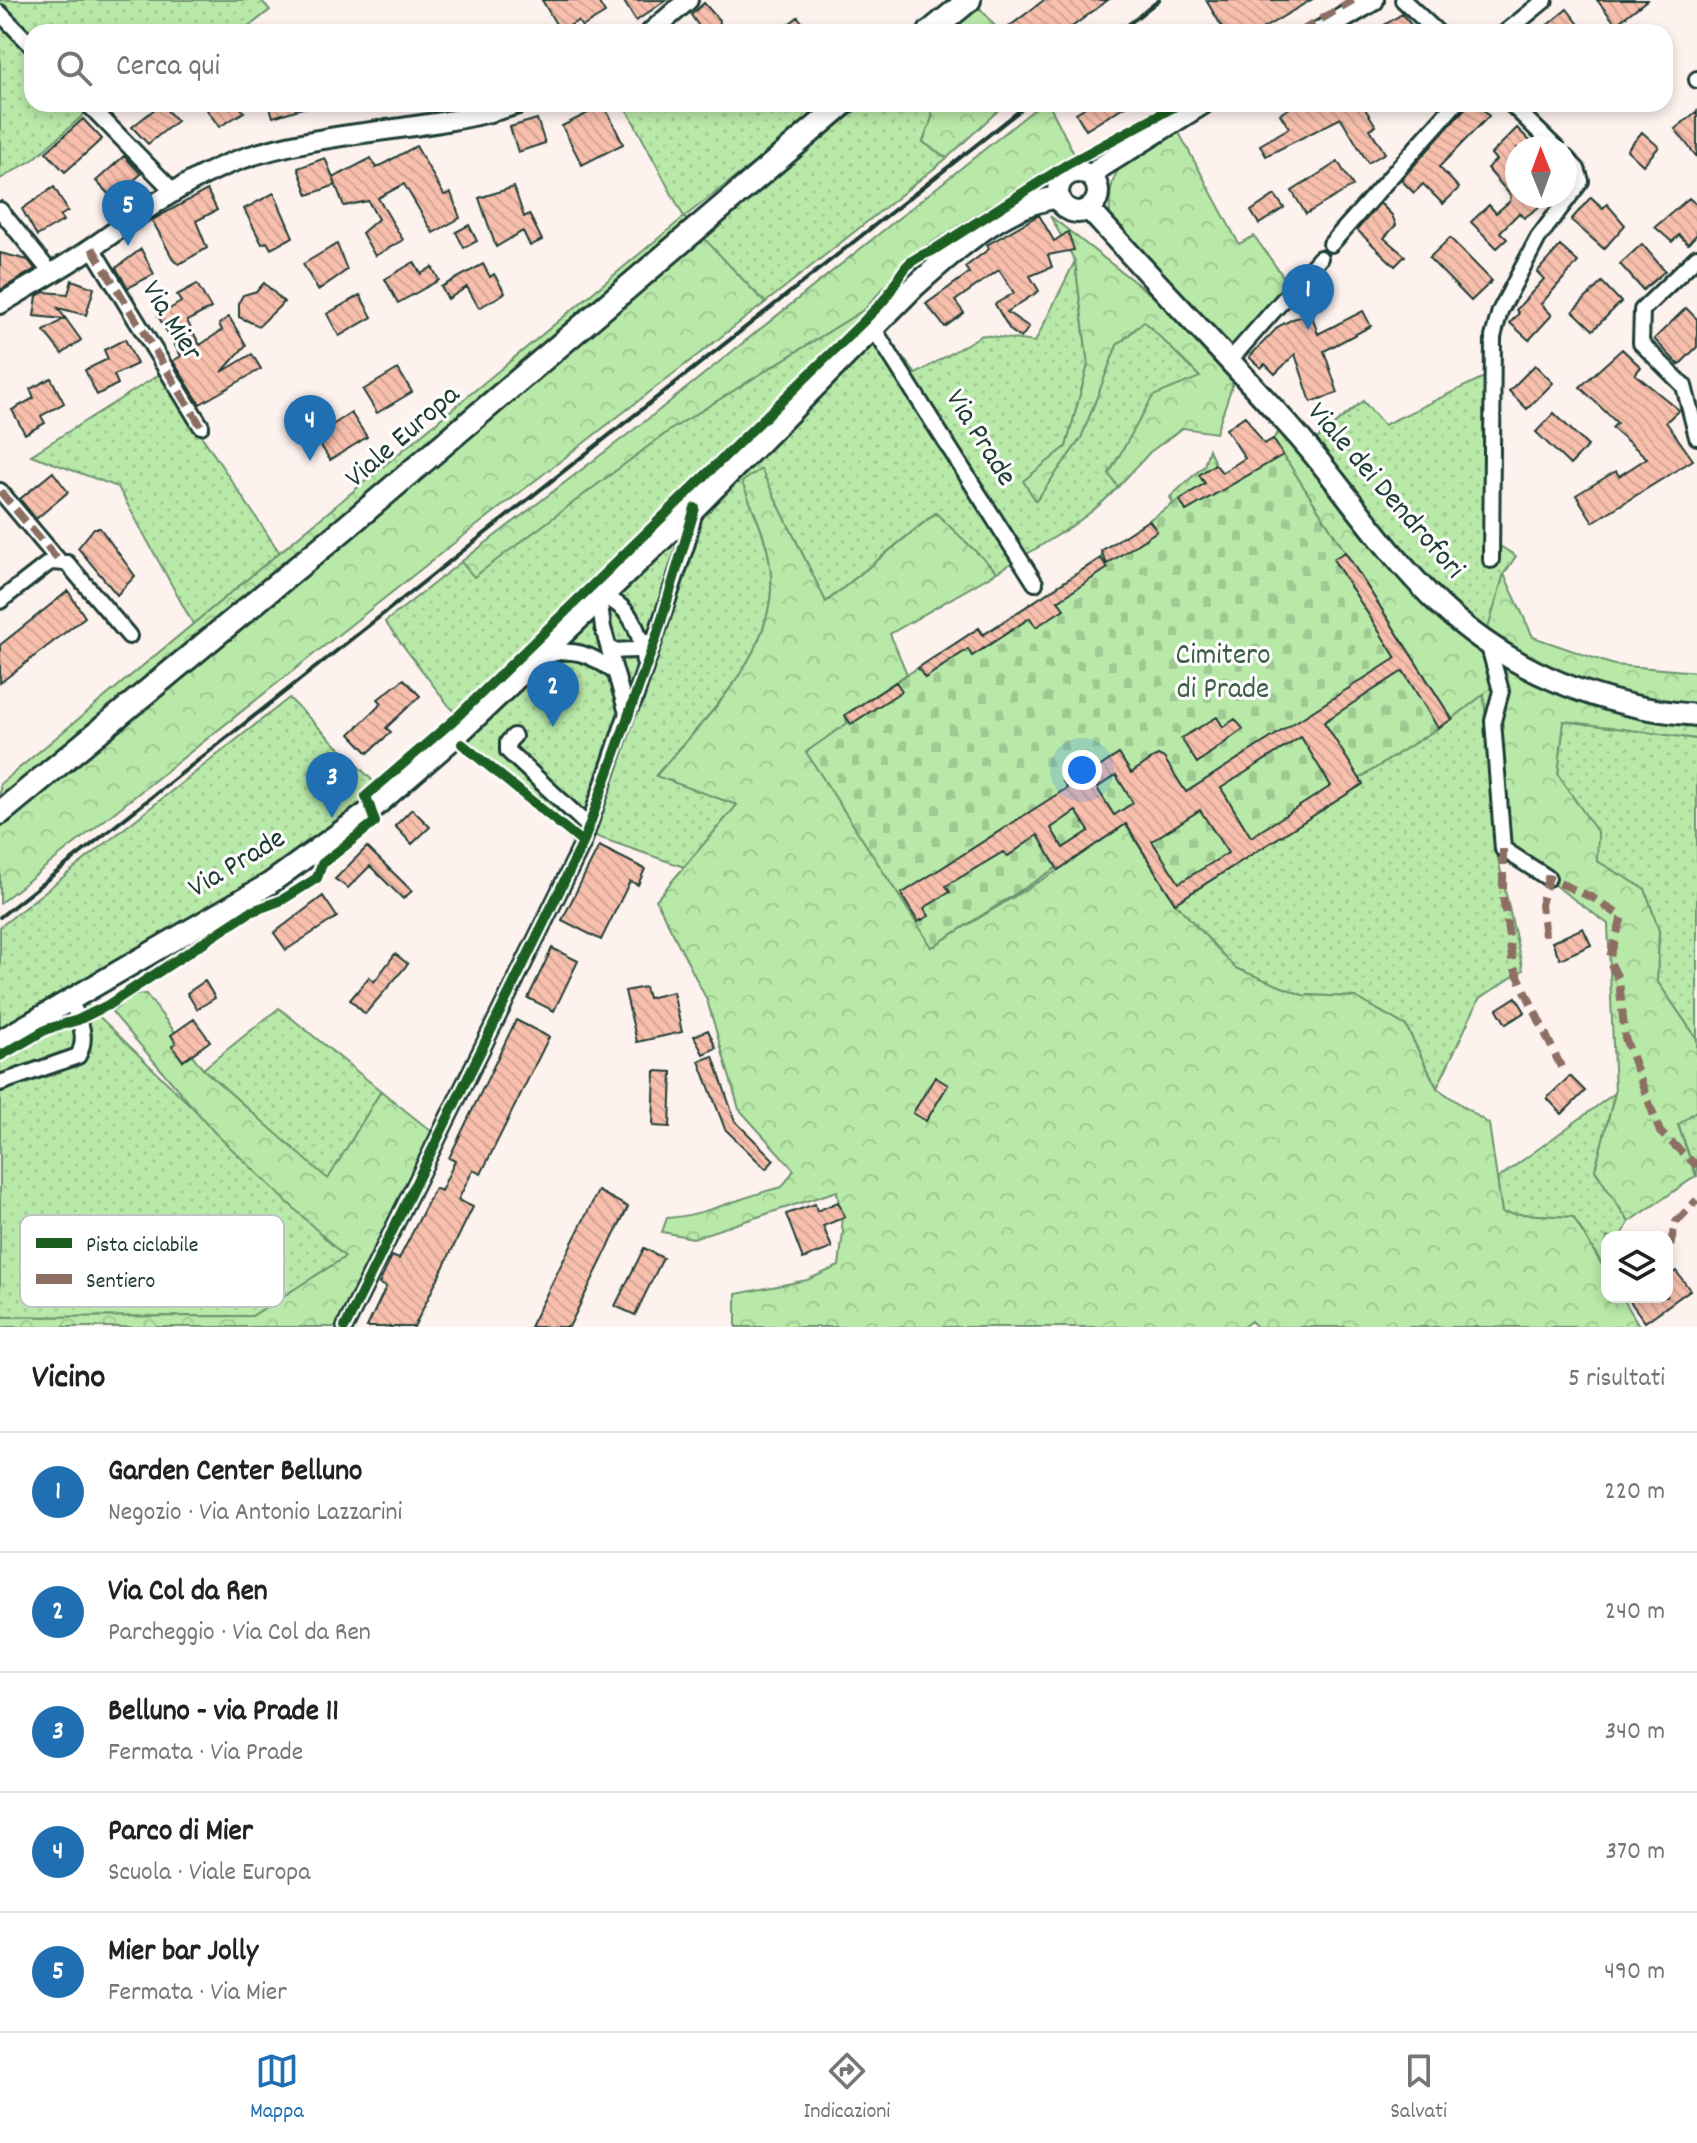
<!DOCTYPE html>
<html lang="it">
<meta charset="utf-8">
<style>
:root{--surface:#fff;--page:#f6f6f6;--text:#222;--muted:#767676;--line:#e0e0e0;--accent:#1f6fb2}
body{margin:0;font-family:Dekko,sans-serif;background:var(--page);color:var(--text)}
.controls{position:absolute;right:24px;bottom:24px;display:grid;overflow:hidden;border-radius:16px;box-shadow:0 4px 12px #0003}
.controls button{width:72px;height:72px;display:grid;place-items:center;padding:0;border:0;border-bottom:2px solid var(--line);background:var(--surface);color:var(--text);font:40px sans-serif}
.compass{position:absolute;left:1505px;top:136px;width:72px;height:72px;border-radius:50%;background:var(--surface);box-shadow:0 4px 12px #0003;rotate:359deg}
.you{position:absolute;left:1082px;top:770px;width:28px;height:28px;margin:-20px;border:6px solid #fff;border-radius:50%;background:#1a73e8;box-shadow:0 0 0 12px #1a73e833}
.badge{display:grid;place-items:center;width:52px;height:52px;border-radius:50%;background:var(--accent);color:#fff;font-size:26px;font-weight:700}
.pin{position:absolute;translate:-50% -66px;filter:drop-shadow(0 2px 4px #0008)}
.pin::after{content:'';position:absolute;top:42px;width:28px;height:24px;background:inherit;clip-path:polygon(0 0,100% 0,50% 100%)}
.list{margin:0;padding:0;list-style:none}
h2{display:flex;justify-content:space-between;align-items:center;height:104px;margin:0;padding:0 32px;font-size:34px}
h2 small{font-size:26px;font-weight:400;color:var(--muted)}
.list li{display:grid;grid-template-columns:52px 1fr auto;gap:24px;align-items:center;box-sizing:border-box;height:120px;padding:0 32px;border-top:2px solid var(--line)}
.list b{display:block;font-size:30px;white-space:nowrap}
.list p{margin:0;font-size:26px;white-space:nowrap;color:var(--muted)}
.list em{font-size:26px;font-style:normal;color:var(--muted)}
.icon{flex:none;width:44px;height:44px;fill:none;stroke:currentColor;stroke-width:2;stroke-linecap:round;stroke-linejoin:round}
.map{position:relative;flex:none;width:1697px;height:1327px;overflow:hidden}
.search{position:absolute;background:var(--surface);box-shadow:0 4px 12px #0003;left:24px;right:24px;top:24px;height:88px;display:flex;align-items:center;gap:20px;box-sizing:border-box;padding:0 28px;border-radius:24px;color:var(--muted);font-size:30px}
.sheet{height:704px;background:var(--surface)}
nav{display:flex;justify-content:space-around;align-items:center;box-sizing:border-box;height:112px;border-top:2px solid var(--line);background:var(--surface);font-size:22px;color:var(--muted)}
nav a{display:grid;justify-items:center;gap:4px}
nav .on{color:var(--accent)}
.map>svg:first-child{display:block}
</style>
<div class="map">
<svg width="1697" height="1327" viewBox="0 0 1697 1327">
<defs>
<pattern id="grass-dots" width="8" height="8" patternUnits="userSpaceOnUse" patternTransform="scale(2)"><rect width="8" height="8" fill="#b9e9a9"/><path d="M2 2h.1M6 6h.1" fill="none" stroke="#9fc992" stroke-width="1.8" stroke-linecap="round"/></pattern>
<pattern id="forest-crowns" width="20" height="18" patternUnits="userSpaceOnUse" patternTransform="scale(2)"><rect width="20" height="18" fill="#b9e9a9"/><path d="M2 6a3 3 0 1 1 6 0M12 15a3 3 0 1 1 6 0" fill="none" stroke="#9fc992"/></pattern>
<pattern id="cemetery-stones" width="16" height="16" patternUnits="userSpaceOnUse" patternTransform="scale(2)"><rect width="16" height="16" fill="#b9e9a9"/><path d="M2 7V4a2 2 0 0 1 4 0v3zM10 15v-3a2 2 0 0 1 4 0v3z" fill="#9fc992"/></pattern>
<pattern id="building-back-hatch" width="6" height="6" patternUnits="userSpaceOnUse" patternTransform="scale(2)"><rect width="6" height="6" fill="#f8bfad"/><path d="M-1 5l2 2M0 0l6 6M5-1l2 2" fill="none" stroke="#d4a595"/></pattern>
</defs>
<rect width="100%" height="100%" fill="#fef2ef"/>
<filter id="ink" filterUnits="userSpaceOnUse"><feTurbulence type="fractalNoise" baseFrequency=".0125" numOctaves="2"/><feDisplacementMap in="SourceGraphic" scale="16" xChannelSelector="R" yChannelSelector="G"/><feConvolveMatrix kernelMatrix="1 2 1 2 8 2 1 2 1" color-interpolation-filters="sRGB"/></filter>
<g filter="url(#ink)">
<path fill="url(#grass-dots)" stroke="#6c936e" stroke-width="2" d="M0,0h261l9,10 -28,22h-210v72h57v6l-55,49 -34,20z
M624,104h185l8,10 -133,103z
M863,104h62l8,11 -10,27 24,16 -182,145 -63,-65z
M1075,261l13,104 -22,82 -42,34 12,19 45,-62 36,-93 28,-24 55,56 -72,65 -19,31 9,14c-33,36 -79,59 -121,85l-62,-59 -109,89 -65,-132 -18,12c8,24 22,50 26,76 17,88 -62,157 -113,217l82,30 -54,62 -106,-37 -4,15 -120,-119 5,-7 -74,-97 76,-60 13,14 196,-146 195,-121 51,65 66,-39 53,7z
M160,374l120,179 -87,71 -75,-137 -87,-32z
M1488,375l-3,162 31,19 -12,18 -22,79 -101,-103 -80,-98 62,-51 21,24z
M1209,449l6,15 -16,11 6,8 -32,21 -3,-7 34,-31z
M1484,693l10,148 29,129 -44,29 -42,89 -31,-62 -51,-29 -53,-2 -67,-27 -60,-65 188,-119 -3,-6 92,-59z
M289,698l94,93 -99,72 -213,126 275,268 -94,59 -252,1v-390z
M1564,720l133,19v300l-40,-58 2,-50 -14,-42 -48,-28v-28l-39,-58z
M279,1008l102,83 -53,89 -125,-111z
M1615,1093l-20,77 34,52 -8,15h-14l-3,30 -31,-50 -71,-4 -5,-34z
M1697,1110v67l-19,-53z"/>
<path fill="url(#forest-crowns)" stroke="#6c936e" stroke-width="2" d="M979,7l21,25h-51h1z
M925,104h80l-58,54 -24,-16 10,-27z
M1041,104h8l27,54 -21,7 -143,90 -47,54 -195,121 -196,147 -13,-15 192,-147z
M1177,129l62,115 15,-8 36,50 -55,64 -125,-135c-4,-55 24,-63 67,-86z
M1050,216l177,138 11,14 -22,65 -33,-5 -33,24 -32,35 -9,-13 44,-78 47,-19 -56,-56 -27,24 -36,93 -45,63 -13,-20 43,-34 22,-82 -13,-104z
M684,217l81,86 -316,244 -449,356v-119z
M1282,428l99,122 100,102 23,-78 29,63 81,28 83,7v67l-133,-18 -6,54 40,58 -1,28 48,28 14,42 -2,50 40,58v71l-19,15 18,51 -67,46 -34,-52 20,-77 -7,-169 -114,-83 -10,-147 -32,25 -179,-280z
M761,469l65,133 110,-89 61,59 -107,62 17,40 -62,41 40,155 46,77 127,-77 68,-46 49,79 60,65 67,27 53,2 51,29 31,62 52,36 13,89 71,4 34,56v24h15l18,30h-383l-6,-6 -8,6h-507v-33l71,-14 32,-14 4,-34 -6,-41 -144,47 -31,-6 5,-14c41,-3 75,-22 115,-31l12,-17 -55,-61 -32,-109 -51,-100 81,-95 -81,-29c51,-61 130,-130 113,-218 -4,-25 -18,-52 -27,-76z
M146,994l57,75 125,110 53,-88 55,44 -86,192h-350v-10l252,-1 93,-59 -131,-125 -102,-120 21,-17z"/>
<path fill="url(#cemetery-stones)" stroke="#6c936e" stroke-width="2" d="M1273,439l179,280 -92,59 3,6 -188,119 -50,-79 -193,123 -126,-195 43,-30 -4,-7 134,-87 5,6 119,-78 -2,-5 103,-67 -5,-9 16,-11 7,8 7,-4 5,6 26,-28z"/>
<path fill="url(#building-back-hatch)" stroke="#1f3d34" stroke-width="2" fill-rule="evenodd" d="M542,0h55l8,13 -23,14 -4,-6 -18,10z
M623,0h43l-30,21z
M1044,0h64l-43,32h-63z
M1206,0h105l-54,32h-32z
M1597,0h50l-31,24z
M704,3l15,17 4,12h-20l-12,-17z
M1567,9l18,23h-46z
M1402,14l15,18h-44z
M798,17l12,15h-32z
M161,104l16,17 -29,23 -16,-17z
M203,104h35l6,8 -25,15z
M269,104h37v3l-33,10z
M1090,104h38l-42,26 -10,-17z
M1296,104h66l14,22 -6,3 15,24 -17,10 -27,-45 -75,38 -6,-11 29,-17 -9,-14z
M1469,104h9l11,12 -50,51 20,21 -16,16 -20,-20 -9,9 -13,-13z
M604,105l19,39 -41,21 -20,-39z
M1697,111v46l-22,-28z
M83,119l19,20 -37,33 -19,-20z
M537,119l8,24 -27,9 -8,-25z
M1517,128l20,20h-20v48h37l-30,22 -5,-5 -19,19 7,7 -10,9 -26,-26 18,-17 7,8 14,-12 1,-5 -24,-28 9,-8 -5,-6z
M1642,132l17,15 -16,18 -16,-15z
M416,146l28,49 7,-2 9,25 -27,15 -29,-49 -26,14 25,42 -28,16 -13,-23 16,-14 -10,-18 -24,5 -11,-28 38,-20 5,10z
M124,156l17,18 -28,25 -17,-18z
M325,158l11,27 -28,10 -10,-27z
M1338,162l15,24 -47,28 -14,-23z
M54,187l14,24 -8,5 3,5 -26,15 -15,-27z
M514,187l10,30 5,-3 13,26 -12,6 -7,-15 -27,16 -17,-49z
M207,190l10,20 -21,11 11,27 -28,16 -5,-3 -22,-41z
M274,193l19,44 -22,12 -4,-7 -5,2 -18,-35z
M1275,195l9,13 -25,16 -8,-13z
M1591,197l12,11 4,-4 18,21 -21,24 -33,-29z
M1689,198l8,7v29l-9,10 -9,-9 -7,7 -17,-15z
M1380,203l12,12 4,10 -12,13 21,18 -10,10 -38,-36z
M1039,215l15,26 14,-9 6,18 -26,5 4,12 -22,9 9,15 -32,21 22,15 -8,11 -11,-8 -15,-26 19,-11 -15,-23 -44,31 9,12 -19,14 -19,-23 43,-31 -4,-6 24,-18 -2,-4z
M469,225l8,16 -13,7 -8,-16z
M1450,238l42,43 -21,20 -42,-43z
M337,244l10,26 -29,20 -15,-26z
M1642,244l23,27 -22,19 -23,-26z
M1560,246l18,16 -37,42 11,11 -23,25 -19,-17 9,-10 -3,-3 28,-31 -7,-7z
M141,249l13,25 -26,14 -12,-20z
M0,253l28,7 7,9 -35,21z
M414,262l7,12 11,-7 7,13 -41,23 -13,-24z
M483,264l7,13 4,-3 11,19 -26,15 -12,-21 -19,12 -7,-12z
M72,280l22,8 -8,27 -28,-7 23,32 -19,14 -18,-23 20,-12 -30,-3 3,-20 7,-4 24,2z
M1602,282l19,20 -28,28 -20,-19z
M264,283l20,19 -25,24 -20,-9v-15l4,-7 14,-4z
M197,284l14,24 -24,13 13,24 22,-15 -3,-6 10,-7 17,28 -24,27 30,-18 9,15 -61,35 -27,-43 8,-5 -23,-40 23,-14 -4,-7z
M360,295l12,22 -33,19 -12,-22z
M1686,308l11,11v28l-18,18 -25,-26z
M1363,311l8,15 -47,25 14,42 -27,9 -16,-48 -20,20 -10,-10 -4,4 -12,-11 30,-31 14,-7 18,-6 7,21z
M125,339l12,25 -23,11 4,9 -21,11 -12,-25 23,-11 -4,-9z
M1622,349l19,18 -6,7 44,36 -13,12 27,38 -100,62 -17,-27 40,-24 3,5 28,-18 -35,-30 5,-5 -37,-36z
M1535,365l18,18 -26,26 -18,-18z
M398,369l14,23 -35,21 -14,-23z
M51,378l13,25 -23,13 4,7 -20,11 -13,-24 22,-12 -4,-9z
M351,413l16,24 -37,23 -15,-24z
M1554,413l34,33 -18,19 -34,-33z
M1245,416l19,28 9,-5 10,16 -97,56 -6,-11 25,-17 -6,-8 16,-11 7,9 23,-15 -19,-29z
M53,472l15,20 -32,27 -16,-20z
M1149,520l8,11 -50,33 -6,-13z
M94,528h6l35,48 -18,19 -39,-47z
M1345,552l107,167 -14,9 -35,-57 -79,51 39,62 -188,119 -49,-79 -68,46 -20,-35 -30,21 -5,-4 -57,34 4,6 -26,16 5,8 -11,6 -17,-28 166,-106 -4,-7 10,-6 5,6 41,-27 12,19 27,-18 6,3 22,34 210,-134 -63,-99zM1301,737l30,49 -80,51 -30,-49zM1116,775l17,28 -19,12 -17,-27zM1200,810l28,43 -49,30 -27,-42zM1076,811l13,20 -26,17 -12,-20z
M1101,558l7,10 -50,33 6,8 -28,18 -6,-9 -58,38 -4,-7 -43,29 -7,-10 61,-40 4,7z
M68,591l17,26 -85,66v-38z
M404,679l16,17 -34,32 5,4 -23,21 -18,-19 32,-31 -4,-4z
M896,682l6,9 -51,33 -6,-9z
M1217,717l6,10 12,-8 8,10 -46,34 -16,-25z
M412,809l18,18 -18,17 -17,-18z
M599,846l46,23 -7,16 -8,-4 -29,59 -39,-20z
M367,847l45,44 -9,8 -33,-33 -22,22 -13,-9z
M323,896l14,21 -51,33 -12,-17z
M1583,928l8,17 -31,14 -8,-17z
M552,948l26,13 -24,50 -26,-13z
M395,954l13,10 -43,50 -15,-14 19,-23 5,5z
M205,981l10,17 -18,11 -10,-16z
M645,987l3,11 25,-6 9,40 -45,10 -12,-51z
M1516,997l9,15 -19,12 -9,-15z
M194,1019l16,22 -27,20 -11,-15 4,-3 -5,-8z
M516,1020l33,17 -68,137 -8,-4 -15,30 15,7 -59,120h-47l19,-40 -7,-3 13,-28 7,3 36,-71 6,3 14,-30 -6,-3z
M708,1030l8,18 -13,6 -9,-18z
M713,1056l22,65 39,39 -8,9 -41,-40 -26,-68z
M655,1071l17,1 -2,55 -17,-1z
M1570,1076l15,15 -23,23 -15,-16z
M935,1077l13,8 -22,36 -13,-8z
M598,1191l30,16 -59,120h-39z
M838,1202l7,15 -22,9 9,22 -29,11 -17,-45 29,-10 2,7z
M644,1248l19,10 -28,57 -20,-9z
M1676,1271l14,19 -45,32 -18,-25h40v-20z"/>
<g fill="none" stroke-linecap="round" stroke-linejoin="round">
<g stroke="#1f3d34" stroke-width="20">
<path id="minor" d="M1403,0l34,32
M0,13l32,33
M1506,32l39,-32
M1697,80v-1
M88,104l85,87
M1511,104l45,44
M0,210l51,63
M1331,244l124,-140
M92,248l109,178
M872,326l163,257
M1230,360l90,-102
M1697,437l-13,-51 -43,-43 1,-33 55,-53
M0,491l59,70
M1491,560l2,-223 7,-26 38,-73 43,-57 -4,-12 -12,-12
M0,601l50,-39 17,1 62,73
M1488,643l13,48 -8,30 10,128 45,29
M610,651l25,-1 12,-8
M541,658c29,-14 52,-3 75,15
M627,713l-24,-85 -4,-32c31,7 42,36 45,66
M514,736l-6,6v9l80,75
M0,1083l78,-27c11,-20 1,-38 -9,-57
M345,1327l238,-484 44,-130 7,-12 53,-158 8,-33"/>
</g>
<g stroke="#1f3d34" stroke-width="24">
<path id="tertiary" d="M651,32l37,-32
M0,304c31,-19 64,-37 93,-57 46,-32 88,-65 140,-85 91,-34 192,-28 285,-58"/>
</g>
<g stroke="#1f3d34" stroke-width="26">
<path id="secondary" d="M1320,32l53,-32
M1058 192a20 20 0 1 1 40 0a20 20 0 1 1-40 0Z
M1091,177l10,-10 101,-63
M1089,209c69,77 142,151 210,228 48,55 88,118 141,168 70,66 161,103 257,110
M0,1041l269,-157 102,-74 84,-73 240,-229 219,-221c39,-35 91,-83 145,-90"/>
</g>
<g stroke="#1f3d34" stroke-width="28">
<path id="primary" d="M930,32l39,-32
M0,813l344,-284 499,-425"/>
</g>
<use href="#minor" stroke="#fff" stroke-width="14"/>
<use href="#tertiary" stroke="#fff" stroke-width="18"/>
<use href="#secondary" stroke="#fff" stroke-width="20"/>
<use href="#primary" stroke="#fff" stroke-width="22"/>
<path stroke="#1f3d34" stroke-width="4" d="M1119,32l40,-32
M0,917l1028,-813"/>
<path stroke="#8d6e63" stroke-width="8" stroke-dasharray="16 8" stroke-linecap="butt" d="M1300,32l53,-32
M92,248l109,178
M0,491l59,70
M1503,849v47l10,69 48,102
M1545,936l-4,-31 7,-27 45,20 29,19 -13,43 10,20 6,58 35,94 37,34
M1670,1246l6,-24 21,-22"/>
<g stroke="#fff" stroke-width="15">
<path id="cycleway" d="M462,744l121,99
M0,1056l47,-27 31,-9 30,-15 142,-93 32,-12 35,-22 5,-14 53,-42 -9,-26 89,-77 410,-399c7,-8 16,-15 22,-24 16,-23 15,-34 45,-45l136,-87 111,-60
M345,1327l238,-484 74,-208 38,-127"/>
</g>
<use href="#cycleway" stroke="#1b5e20" stroke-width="10"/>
</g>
</g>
<g text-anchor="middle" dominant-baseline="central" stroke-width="6" stroke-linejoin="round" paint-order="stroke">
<g font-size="30" fill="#1f3d34" stroke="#fff">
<text transform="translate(170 322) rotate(58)">Via Mier</text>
<text transform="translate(404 438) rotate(-41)">Viale Europa</text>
<text transform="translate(979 439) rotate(58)">Via Prade</text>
<text transform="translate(1384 492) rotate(49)">Viale dei Dendrofori</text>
<text transform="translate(238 865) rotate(-31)">Via Prade</text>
</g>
<g font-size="30" fill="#3e5f4b" stroke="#fff">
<text x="1223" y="657">Cimitero<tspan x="1223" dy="34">di Prade</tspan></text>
</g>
</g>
<rect x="20" y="1215" width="264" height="92" rx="12" fill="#fff" stroke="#bcc5c2" stroke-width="2"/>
<rect x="36" y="1238" width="36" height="10" fill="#1b5e20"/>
<rect x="36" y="1274" width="36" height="10" fill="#8d6e63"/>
<g font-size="22" fill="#1f3d34">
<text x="86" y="1251">Pista ciclabile</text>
<text x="86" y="1287">Sentiero</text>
</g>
</svg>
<div class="controls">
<button><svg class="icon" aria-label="layers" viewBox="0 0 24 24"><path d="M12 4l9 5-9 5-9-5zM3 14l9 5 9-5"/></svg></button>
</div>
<svg class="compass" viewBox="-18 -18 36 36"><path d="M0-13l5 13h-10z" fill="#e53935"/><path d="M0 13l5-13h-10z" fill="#767676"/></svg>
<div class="you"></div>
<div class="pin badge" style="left:1308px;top:330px">1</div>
<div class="pin badge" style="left:553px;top:727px">2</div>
<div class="pin badge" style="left:332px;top:818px">3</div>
<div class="pin badge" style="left:310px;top:461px">4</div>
<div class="pin badge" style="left:128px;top:246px">5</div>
<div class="search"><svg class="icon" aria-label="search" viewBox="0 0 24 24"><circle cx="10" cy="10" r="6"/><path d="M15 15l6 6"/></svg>Cerca qui</div>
</div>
<section class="sheet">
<h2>Vicino<small>5 risultati</small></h2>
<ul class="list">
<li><span class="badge">1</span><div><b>Garden Center Belluno</b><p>Negozio · Via Antonio Lazzarini</p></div><em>220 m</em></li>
<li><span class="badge">2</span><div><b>Via Col da Ren</b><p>Parcheggio · Via Col da Ren</p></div><em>240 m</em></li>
<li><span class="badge">3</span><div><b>Belluno - via Prade 11</b><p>Fermata · Via Prade</p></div><em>340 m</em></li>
<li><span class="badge">4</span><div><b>Parco di Mier</b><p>Scuola · Viale Europa</p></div><em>370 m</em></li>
<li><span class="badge">5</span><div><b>Mier bar Jolly</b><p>Fermata · Via Mier</p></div><em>490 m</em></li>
</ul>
</section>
<nav>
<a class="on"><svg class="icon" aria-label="map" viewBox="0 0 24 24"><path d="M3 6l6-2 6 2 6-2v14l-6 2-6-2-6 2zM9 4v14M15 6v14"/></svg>Mappa</a>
<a><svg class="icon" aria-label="directions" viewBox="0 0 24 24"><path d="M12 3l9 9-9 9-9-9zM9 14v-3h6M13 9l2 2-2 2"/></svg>Indicazioni</a>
<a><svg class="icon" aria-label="saved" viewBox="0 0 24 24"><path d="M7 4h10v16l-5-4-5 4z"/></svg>Salvati</a>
</nav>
